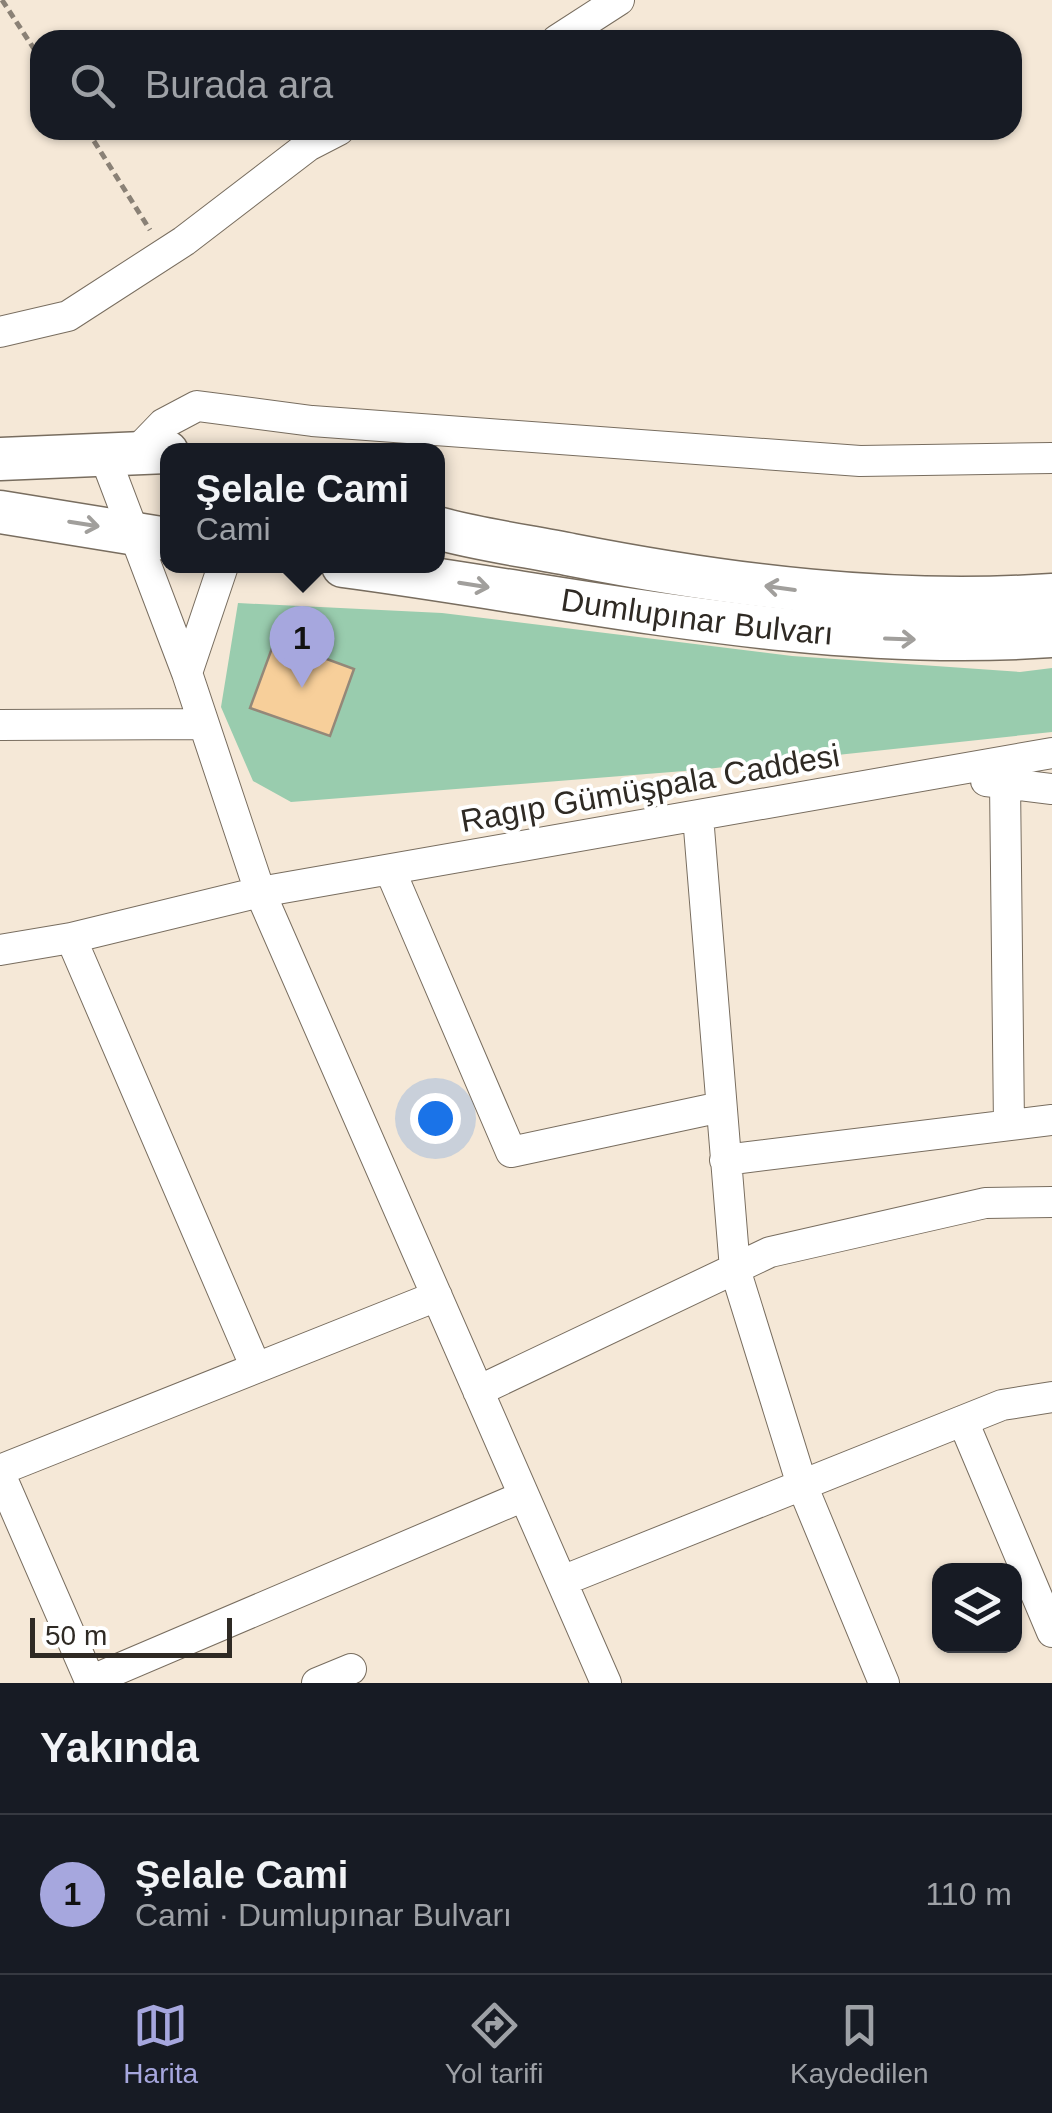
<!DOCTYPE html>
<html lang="tr">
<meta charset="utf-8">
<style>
:root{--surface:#171b24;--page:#20242c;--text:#f1f3f6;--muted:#9ea1a6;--line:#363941;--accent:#a6a7de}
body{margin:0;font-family:Arial,sans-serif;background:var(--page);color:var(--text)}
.controls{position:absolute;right:30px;bottom:30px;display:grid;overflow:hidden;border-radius:20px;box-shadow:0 2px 8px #0004}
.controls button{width:90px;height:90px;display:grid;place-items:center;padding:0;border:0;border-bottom:2px solid var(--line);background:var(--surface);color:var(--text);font:50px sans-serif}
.scale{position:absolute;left:30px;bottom:25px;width:202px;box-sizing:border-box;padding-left:10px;border:5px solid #2f2a24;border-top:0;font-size:28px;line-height:35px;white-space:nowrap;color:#2f2a24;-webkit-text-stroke:8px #fff;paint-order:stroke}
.you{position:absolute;left:435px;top:1118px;width:35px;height:35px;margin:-25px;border:8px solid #fff;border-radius:50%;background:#1a73e8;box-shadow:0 0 0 15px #1a73e833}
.badge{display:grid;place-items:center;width:65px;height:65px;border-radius:50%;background:var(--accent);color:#111;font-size:32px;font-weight:700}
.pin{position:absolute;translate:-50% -82px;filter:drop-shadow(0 2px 5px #0008)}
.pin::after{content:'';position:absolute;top:52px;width:35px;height:30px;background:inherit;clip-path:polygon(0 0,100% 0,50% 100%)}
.popup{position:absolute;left:160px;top:443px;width:285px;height:130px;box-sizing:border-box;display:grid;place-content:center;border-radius:20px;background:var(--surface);filter:drop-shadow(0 2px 8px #0005);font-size:32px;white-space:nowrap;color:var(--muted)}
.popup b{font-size:38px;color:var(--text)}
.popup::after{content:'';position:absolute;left:50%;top:100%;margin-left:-20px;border:20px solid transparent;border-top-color:var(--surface)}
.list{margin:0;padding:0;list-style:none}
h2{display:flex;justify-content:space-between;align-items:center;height:130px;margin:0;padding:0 40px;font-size:42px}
h2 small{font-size:32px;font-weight:400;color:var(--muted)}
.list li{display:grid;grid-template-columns:65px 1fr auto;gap:30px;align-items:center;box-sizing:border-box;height:160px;padding:0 40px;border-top:2px solid var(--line)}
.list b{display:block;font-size:38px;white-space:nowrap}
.list p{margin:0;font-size:32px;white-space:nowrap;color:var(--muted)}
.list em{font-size:32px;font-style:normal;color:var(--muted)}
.icon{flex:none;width:55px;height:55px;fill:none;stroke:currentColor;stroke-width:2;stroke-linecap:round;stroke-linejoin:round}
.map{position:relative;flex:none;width:1052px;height:1683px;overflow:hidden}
.search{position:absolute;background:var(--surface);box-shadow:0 2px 8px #0004;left:30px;right:30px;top:30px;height:110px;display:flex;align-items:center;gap:25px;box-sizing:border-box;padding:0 35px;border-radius:30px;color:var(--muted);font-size:38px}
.sheet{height:290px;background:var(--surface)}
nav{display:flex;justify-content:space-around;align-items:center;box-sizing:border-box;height:140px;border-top:2px solid var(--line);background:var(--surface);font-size:28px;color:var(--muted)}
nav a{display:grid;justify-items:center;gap:5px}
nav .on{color:var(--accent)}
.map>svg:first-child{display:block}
</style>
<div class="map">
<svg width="1052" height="1683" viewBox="0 0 1052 1683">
<rect width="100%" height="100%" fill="#f5e8d7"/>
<path fill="#99ccae" d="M238,603l204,10 350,43 228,16 32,-4v64l-355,38 -406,32 -38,-21 -32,-74z"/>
<path fill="#f7cf9a" stroke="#948879" stroke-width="2.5" d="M275,640l79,29 -24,67 -80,-28z"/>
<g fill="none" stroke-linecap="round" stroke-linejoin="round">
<g stroke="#786d5f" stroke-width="32">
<path id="street" d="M557,40l62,-40
M0,332l68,-16 116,-75 124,-95 31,-16
M135,453l28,-29 34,-18 115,15 548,40 192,-3
M105,457l82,216
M223,566l-36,107 73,219 346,791
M0,725l204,-1
M986,781l66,8
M1005,783l4,342
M698,816l37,453 67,216 82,198
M390,870l121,282 210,-45
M71,938l185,430
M0,950l71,-12 189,-46 792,-139
M725,1160l327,-40
M478,1391l292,-139 215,-49 67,-1
M963,1421l89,211
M0,1470l437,-174
M0,1474l91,209
M562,1581l440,-176 50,-8
M90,1681l434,-185
M317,1683l34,-14"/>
</g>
<g stroke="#786d5f" stroke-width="45">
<g id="secondary">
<path d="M0,459l167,-7"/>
<path d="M0,512l167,27"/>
<path d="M437,528c44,12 90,18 135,27 159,31 319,51 480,40"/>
<path id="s1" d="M343,566c235,31 470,87 709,70"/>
</g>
</g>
<path stroke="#8a8176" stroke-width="5" stroke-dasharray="8 5" stroke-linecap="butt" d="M2,0l38,58
M87,130l63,100"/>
<use href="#street" stroke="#fff" stroke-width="30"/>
<use href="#secondary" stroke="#fff" stroke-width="42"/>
</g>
<defs><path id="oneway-shaft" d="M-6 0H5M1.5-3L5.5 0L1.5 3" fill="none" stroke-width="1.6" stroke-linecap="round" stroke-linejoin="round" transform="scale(2.5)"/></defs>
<g stroke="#a19f9c">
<use href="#oneway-shaft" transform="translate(84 524) rotate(9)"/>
<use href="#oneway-shaft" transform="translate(474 585) rotate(9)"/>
<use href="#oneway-shaft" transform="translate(780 588) rotate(-172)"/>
<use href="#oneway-shaft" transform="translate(900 639) rotate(2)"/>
</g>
<g text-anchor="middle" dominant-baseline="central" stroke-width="8" stroke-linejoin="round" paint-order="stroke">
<g font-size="32" fill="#2f2a24" stroke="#fff">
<text stroke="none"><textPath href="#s1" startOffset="358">Dumlupınar Bulvarı</textPath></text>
<text transform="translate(650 788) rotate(-10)">Ragıp Gümüşpala Caddesi</text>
</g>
</g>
</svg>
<div class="controls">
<button><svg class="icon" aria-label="layers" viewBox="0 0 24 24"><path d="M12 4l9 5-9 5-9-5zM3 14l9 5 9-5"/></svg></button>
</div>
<div class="scale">50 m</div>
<div class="you"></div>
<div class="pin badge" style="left:302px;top:688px">1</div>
<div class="popup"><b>Şelale Cami</b>Cami</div>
<div class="search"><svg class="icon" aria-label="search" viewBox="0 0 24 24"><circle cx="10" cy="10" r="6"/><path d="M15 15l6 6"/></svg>Burada ara</div>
</div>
<section class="sheet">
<h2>Yakında<small></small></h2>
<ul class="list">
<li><span class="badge">1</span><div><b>Şelale Cami</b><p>Cami · Dumlupınar Bulvarı</p></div><em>110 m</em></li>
</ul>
</section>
<nav>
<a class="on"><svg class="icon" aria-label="map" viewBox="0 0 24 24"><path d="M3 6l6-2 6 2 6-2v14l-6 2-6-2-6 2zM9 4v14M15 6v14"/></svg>Harita</a>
<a><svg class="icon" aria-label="directions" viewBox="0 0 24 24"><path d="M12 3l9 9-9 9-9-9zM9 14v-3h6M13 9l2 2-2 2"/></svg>Yol tarifi</a>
<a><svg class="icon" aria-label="saved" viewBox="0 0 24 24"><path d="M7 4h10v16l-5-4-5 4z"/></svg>Kaydedilen</a>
</nav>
